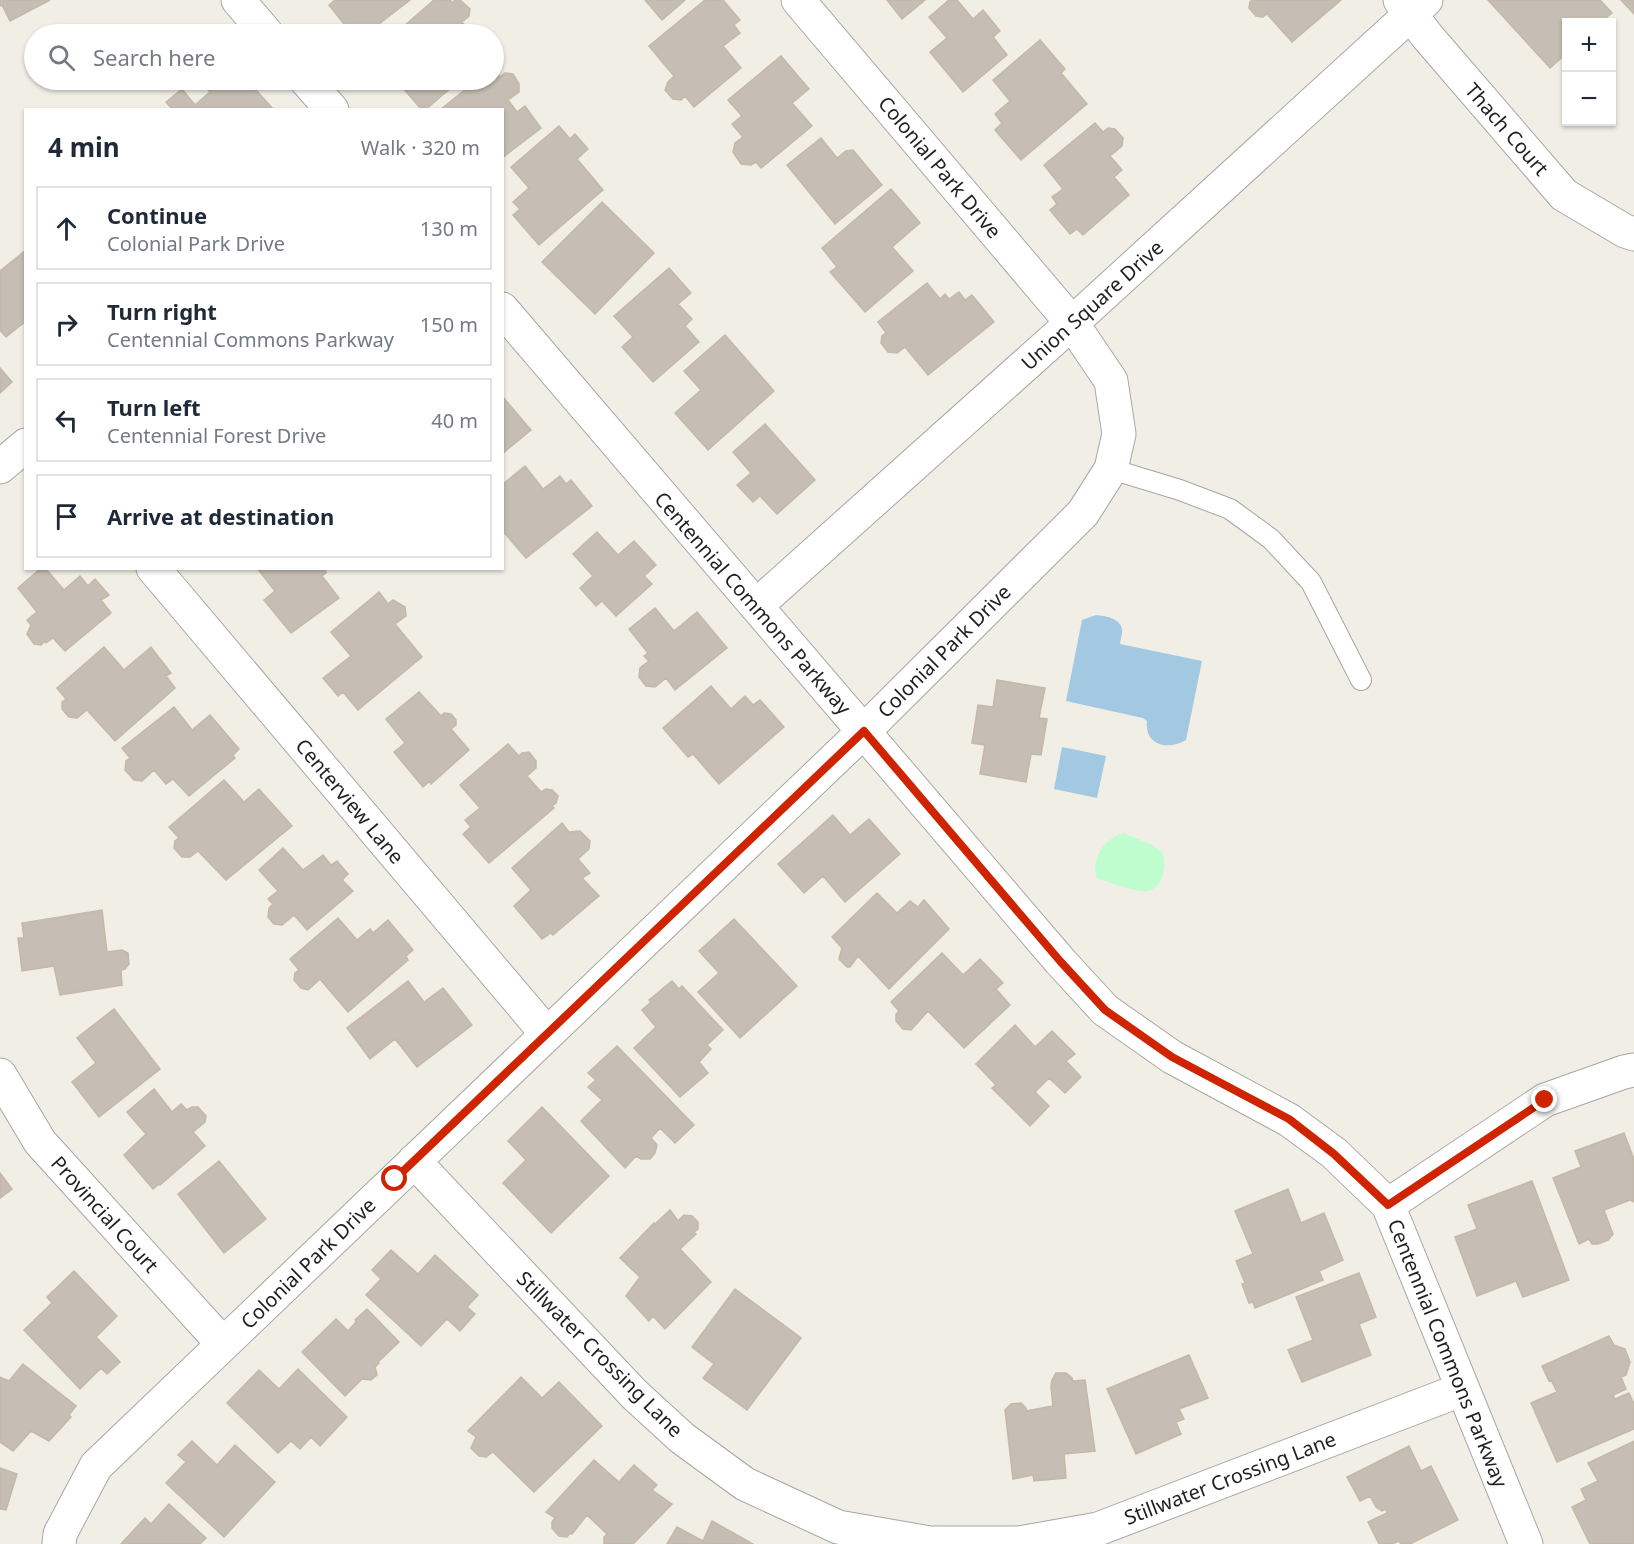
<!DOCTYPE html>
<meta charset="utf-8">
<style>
:root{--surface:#fff;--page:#f6f6f7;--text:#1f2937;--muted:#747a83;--line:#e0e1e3}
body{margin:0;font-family:"Noto Sans",sans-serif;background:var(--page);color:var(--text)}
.controls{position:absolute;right:18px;top:18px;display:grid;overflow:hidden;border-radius:0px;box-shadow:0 2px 4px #0004}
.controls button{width:54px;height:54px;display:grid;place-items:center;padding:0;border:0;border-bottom:2px solid var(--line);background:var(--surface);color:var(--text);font:30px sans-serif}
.stop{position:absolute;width:18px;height:18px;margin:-14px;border:4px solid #cf2400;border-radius:50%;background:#fff}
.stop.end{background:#cf2400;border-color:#fff;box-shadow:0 2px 6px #0008}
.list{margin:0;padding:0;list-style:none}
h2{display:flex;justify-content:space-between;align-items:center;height:78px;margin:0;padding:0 24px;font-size:26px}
h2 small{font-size:20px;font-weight:400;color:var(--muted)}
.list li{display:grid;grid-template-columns:39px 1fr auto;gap:18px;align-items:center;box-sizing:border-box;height:84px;margin:0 12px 12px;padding:0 12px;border:2px solid var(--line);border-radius:0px}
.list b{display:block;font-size:22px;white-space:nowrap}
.list p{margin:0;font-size:20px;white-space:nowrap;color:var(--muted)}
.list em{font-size:20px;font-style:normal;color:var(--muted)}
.icon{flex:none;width:33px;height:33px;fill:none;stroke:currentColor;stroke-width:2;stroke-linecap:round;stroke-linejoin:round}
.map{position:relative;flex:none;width:1634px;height:1544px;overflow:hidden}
.search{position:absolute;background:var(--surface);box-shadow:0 2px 4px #0004;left:24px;top:24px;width:480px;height:66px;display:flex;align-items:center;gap:15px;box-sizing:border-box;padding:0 21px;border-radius:33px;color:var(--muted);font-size:22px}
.panel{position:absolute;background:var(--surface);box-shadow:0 2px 4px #0004;left:24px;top:108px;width:480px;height:462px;border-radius:0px}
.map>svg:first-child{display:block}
</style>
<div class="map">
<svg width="1634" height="1544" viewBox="0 0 1634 1544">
<rect width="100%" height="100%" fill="#f1efe5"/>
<path fill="#bffdcf" d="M1124,833l28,12 11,8c4,15 -1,42 -23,38 -14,-2 -29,-8 -43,-13 -7,-20 8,-40 27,-45z"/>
<path fill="#a2c8e2" d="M1096,615c9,1 24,3 26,14 1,4 -2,11 -2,15l82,17 -16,79c-18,11 -42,5 -39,-19l-4,-3 -77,-17 16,-81z
M1062,747l44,9 -9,42 -43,-9z"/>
<path fill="#c6beb4" stroke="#c4b8a6" stroke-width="1.5" d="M0,0h50l-40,21 -8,-16 -2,1z
M335,0h75l-44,34h-14l-23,-29z
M434,0h16l2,3 3,-3h5l10,9 -1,7 -7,6 10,12h-75l-1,-1z
M645,0h40l-23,20z
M705,0h18l17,20 -6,5 6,8 -17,13 18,22 -47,39 -9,-11 -4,4 -8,-1 -8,-9 3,-8 6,-6 -25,-30z
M887,0h38l-23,19z
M949,0h8l16,19 10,-9 17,21 -7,6 14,18 -44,37 -33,-40 17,-14 -18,-21z
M1252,0h89l-49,42 -25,-28 -4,3 -7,-1 -7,-8 1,-6z
M1488,0h112l12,13 -11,9h-35v32l-16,14z
M1621,0h13v14z
M1040,40l25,29 -4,4 26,31 -66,56 -26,-30 7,-7 -7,-9 15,-13 -17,-21z
M781,56l28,33 -17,14 20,23 -51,42 -5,-6 -5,3 -10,-1 -8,-12 2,-9 8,-6 -11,-13 10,-8 -14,-16z
M494,69l6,8 5,-4 8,1 6,10v8l-11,8 9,12 8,-6 16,22 -39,30v-48h-62l37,-30h17z
M203,80h44l27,30h-101l-7,-8 16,-13 13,16 15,-13 -8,-9z
M396,80h64l-35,30h-3z
M1095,123l8,9 5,-4 7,1 8,9 -1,8 -12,10 12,14 -8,7 15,18 -46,40 -6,-6 -7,5 -20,-24 7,-6 -5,-7 11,-8 -19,-24z
M559,126l11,13 5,-5 13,15 -11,10 26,31 -64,55 -26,-30 7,-6 -7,-7 16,-14 -18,-21z
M821,138l16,20 9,-7 7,-1 29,35 -47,39 -48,-59z
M891,189l29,34 -28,24 21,24 -48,41 -35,-40 7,-5 -15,-19z
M602,202l52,51 -59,61 -53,-52z
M26,250v71l-20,16 -6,-7v-59z
M669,268l22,25 -13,11 14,15 -7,7 14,16 -46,40 -31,-35 11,-10 -19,-21z
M927,283l13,16 5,-5 4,5 10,-7 6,8 7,-5 22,27 -66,53 -23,-28 -8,6 -9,-1 -7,-9 1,-7 4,-3 -8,-11z
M725,335l49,56 -66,59 -33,-37 26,-23 -17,-19z
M0,368l12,14 -12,11z
M502,396l29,34 -29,24z
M765,424l50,56 -38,34 -17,-18 -7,6 -16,-17 14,-12 -18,-21z
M525,466l18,23 17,-13 6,8 5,-4 21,26 -66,52 -24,-28v-45z
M597,532l21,23 16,-14 22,24 -12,11 8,8 -36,32 -14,-15 -6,5 -16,-18 13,-12 -20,-22z
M41,568h4l19,22 16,-14 8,10 7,-7 14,16 -8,5 10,13 -46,38 -12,-13 -7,5 -1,-2 -4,4 -7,-1 -7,-10 4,-9 -4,-5 10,-8 -19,-24z
M257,568h68l1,5 -4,3 17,22 -48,35 -27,-33 11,-9z
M379,592l9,12 5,-4 12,7 1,9 -11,8 27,33 -64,53 -15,-18 -5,4 -15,-18 28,-22 -20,-24z
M655,608l19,23 23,-19 30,36 -52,42 -9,-12 -11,9 -9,-1 -7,-9 1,-9 9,-7 -5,-5 4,-3 -19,-24z
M104,647l20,23 27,-23 20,26 -5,3 9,12 -60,53 -28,-31 -10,8 -8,-1 -7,-8v-7l4,-3 -9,-11z
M997,680l48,8 -6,30 8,1 -6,36 -10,-1 -5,28 -46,-8 5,-29 -13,-2 6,-38 15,2z
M711,686l20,23 14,-13 8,9 7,-5 24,27 -65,57 -26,-30 -5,3 -25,-29z
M419,692l22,24 3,-3 7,1 5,6v5l-5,4 18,21 -38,34 -1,-3 -7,6 -29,-35 11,-9 -19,-24z
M174,707l18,23 18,-15 29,34 -6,6 2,3 -46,38 -16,-17 -7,5 -12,-14 -12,11 -8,-1 -9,-10 1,-9 4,-3 -8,-10z
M508,744l11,12 3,-3 7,-1 7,9v7l-9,8 14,16 5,-3 6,1 6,6 -2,7 -4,3 2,2 -65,55 -26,-29 8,-7 -6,-7 15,-12 -20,-23z
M224,780l20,22 15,-13 33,37 -66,54 -28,-29 -8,6h-8l-8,-9 1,-7 4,-3 -10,-11z
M833,815l17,20 19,-16 31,35 -55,48 -22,-26 -19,17 -26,-29z
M562,823l7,9 11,-1 10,10 -1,8 -11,10 12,14 -8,5 17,18 -46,39 -2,-2 -9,6 -28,-33 17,-16 -19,-22z
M283,848l20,22 20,-15 8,10 6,-4 11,13 -6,6 11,11 -46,39 -13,-15 -12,10 -8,-1 -6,-7 1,-9 4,-4 -5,-5 10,-8 -19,-21z
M877,893l20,20 13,-12 8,6 6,-7 25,29 -60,60 -31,-33 -8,11h-3l-8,-8 3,-11 -10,-11z
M102,910l5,42 15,-2 6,3 1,11 -4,5 -4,1 1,15 -62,10 -6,-29 -32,5 -4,-33h6l-2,-15z
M338,918l19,22 13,-11 3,4 15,-13 25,30 -7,6 2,4 -60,52 -28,-33 -12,11 -7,-2 -7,-8 1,-7 4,-3 -9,-11z
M734,919l63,67 -57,52 -42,-46 21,-19 -20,-22z
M942,953l21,22 17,-16 23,24 -7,6 14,16 -46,43 -36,-37 -17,19 -8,-1 -7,-8v-7l3,-3 -8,-9z
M408,981l16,21 19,-14 29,37 -55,42 -22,-28 -25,20 -23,-31z
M672,981l7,8 3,-3 41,44 -16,15 4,4 -12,13 9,11 -28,24 -46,-49 22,-21 -14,-17 9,-8 -2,-2z
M114,1009l46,60 -61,48 -27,-35 24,-19 -19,-25z
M1015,1025l20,22 17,-16 23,23 -9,7 15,16 -16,16 -16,-15 -14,14 14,14 -19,20 -38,-38 4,-3 -20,-21z
M617,1046l77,79 -19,18 -15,-15 -9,10 6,7 -2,8 -5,6h-9l-5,-3 -11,12 -44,-47 21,-21 -14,-13 8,-7 -8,-7z
M154,1089l18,23 9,-8 6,6 5,-3h6l8,9 -1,6 -12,10 12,14 -45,39 -1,-1 -6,5 -29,-34 22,-21 -19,-22z
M542,1107l67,69 -58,57 -48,-50 23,-23 -18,-19z
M1624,1133l10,26v43l-4,-2 -26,10 9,24 -5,6 -10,4h-6l-3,-5 -10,5 -26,-66 28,-11 -6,-16z
M219,1161l47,58 -42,34 -46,-59z
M0,1173l12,16 -12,9z
M1532,1181l37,99 -46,17 -7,-16 -39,15 -22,-59 22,-8 -9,-24z
M1288,1189l13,34 23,-10 19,47 -24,11 4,9 -68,28 -2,-6 -4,1 -7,-19 3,-1 -9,-22 17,-7 -18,-43z
M670,1210l8,11 6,-6 8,1 6,6v7l-4,3 2,2 -16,15 31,33 -46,47 -12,-13 -4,5 -23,-25 14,-19 -20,-19 34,-35 1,1z
M391,1250l27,24 17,-19 43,40 -11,12 8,7 -15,17 -13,-12 -26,27 -55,-51 15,-16 -9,-9z
M74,1271l43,45 -21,21 24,25 -13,12 -6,-6 -21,21 -56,-59 28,-27 -5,-6z
M1359,1273l17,44 -17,7 12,31 -69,27 -14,-32 25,-10 -17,-43z
M735,1289l66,49 -54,72 -44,-32 11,-14 -22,-17z
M367,1309l32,33 -21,20 1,1 -4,4 2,8 -6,5 -9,-1 -17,17 -43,-44 34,-33 12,12 8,-9 -1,-2z
M1609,1336l5,9 11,4 5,13 -4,13 -5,2 5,12 -13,6 2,4 14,-6 5,11v25l-77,33 -26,-59 26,-11 -6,-12 -2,1 -7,-15z
M1189,1355l19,43 -29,11 5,10 -8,3 5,12 -45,20 -29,-65z
M23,1364l53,42 -7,9 2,2 -22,24 -18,-10 -18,20 -13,-9v-65l9,4z
M298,1369l49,48 -27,29 -9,-9 -11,12 -9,-8 -13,12 -51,-50 32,-33 20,19z
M1056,1373h10l6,5 1,3 12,-1 10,71 -31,3 2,24 -32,3 -1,-6 -20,4 -8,-69 6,-6 10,-1 5,5v3l27,-5 -2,-19 1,-7z
M521,1377l21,21 17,-16 43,44 -68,66 -41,-40 -7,5 -7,-1 -8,-8 5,-11 -8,-6z
M192,1441l25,24 18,-20 40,37 -51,55 -58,-54 20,-21 -8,-7z
M1634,1441v103h-44l-18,-37 14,-7 -5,-11 17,-8 -10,-18z
M1409,1446l12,25 10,-5 27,54 -48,24h-9l-2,-3 -7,3h-13l-11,-22 19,-9 -1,-4 -4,2 -6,-4 -6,-11 -10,5 -13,-24z
M594,1460l25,22 15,-17 23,20 -5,5 20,14 -39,40h-29v-7l3,-3 -20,-19 -15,19 -2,-1 -3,4 -8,-1 -7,-8v-6l3,-4 -9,-6z
M0,1468l17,6 -11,36 -6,-1z
M169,1504l37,34 -6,6h-79l24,-26 6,6z
M712,1521l41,23h-86l10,-17 26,14z"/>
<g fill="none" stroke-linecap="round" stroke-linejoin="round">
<g stroke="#a6a6a6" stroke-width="22">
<path id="lane" d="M1111,469l69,21 50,19 41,30 40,43 50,98"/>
</g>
<g stroke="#a6a6a6" stroke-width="35">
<path id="street" d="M238,0l29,34
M1400,0l27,36 137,159 61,36 9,3
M306,80l26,30
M502,309l558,652 45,49 67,47 117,63 45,33 54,52 138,339
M0,467l26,-22
M153,568l394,466
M756,606l316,-283 354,-323
M0,1075l40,67 183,202
M414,1161l221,234 47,43 63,46 93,43 92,16h89l79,-14 365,-140
M1388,1205l157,-105 79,-28 10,-2
M59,1544l1,-10 36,-68 768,-735 219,-218 28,-44 8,-35 -8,-53 -39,-58 -274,-323"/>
</g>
<use href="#lane" stroke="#fff" stroke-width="20"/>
<use href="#street" stroke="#fff" stroke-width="33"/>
</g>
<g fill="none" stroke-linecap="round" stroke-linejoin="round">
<path stroke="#cf2400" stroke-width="8" d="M395,1179l469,-448 196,230 45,49 67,47 117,62 45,35 54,51 157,-105"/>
</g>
<g text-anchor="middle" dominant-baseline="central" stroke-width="4.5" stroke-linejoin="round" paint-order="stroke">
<g font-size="20" fill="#1f1f1f" stroke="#fff">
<text transform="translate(1507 129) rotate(49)">Thach Court</text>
<text transform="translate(940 167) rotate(50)">Colonial Park Drive</text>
<text transform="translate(1092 305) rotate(-42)">Union Square Drive</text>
<text transform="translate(753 603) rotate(49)">Centennial Commons Parkway</text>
<text transform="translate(944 651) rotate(-45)">Colonial Park Drive</text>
<text transform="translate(350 801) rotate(50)">Centerview Lane</text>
<text transform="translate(105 1214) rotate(48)">Provincial Court</text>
<text transform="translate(308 1263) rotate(-44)">Colonial Park Drive</text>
<text transform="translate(1448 1353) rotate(68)">Centennial Commons Parkway</text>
<text transform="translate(600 1354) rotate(45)">Stillwater Crossing Lane</text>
<text transform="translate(1230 1478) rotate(-21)">Stillwater Crossing Lane</text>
</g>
</g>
</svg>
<div class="controls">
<button>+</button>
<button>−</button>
</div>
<div class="stop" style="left:395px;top:1179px"></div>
<div class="stop end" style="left:1545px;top:1100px"></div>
<div class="search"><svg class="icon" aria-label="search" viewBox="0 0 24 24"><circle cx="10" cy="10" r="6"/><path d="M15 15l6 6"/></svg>Search here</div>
<section class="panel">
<h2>4 min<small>Walk · 320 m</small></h2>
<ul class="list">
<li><svg class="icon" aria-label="ahead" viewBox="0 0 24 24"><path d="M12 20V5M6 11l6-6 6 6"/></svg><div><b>Continue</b><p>Colonial Park Drive</p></div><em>130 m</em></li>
<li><svg class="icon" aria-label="right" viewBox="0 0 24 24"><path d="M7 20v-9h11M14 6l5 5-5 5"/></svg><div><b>Turn right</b><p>Centennial Commons Parkway</p></div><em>150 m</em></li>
<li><svg class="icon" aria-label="left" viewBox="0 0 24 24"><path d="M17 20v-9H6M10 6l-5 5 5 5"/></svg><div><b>Turn left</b><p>Centennial Forest Drive</p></div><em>40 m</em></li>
<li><svg class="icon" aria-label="arrive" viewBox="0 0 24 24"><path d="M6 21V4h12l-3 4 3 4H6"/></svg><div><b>Arrive at destination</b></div></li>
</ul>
</section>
</div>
